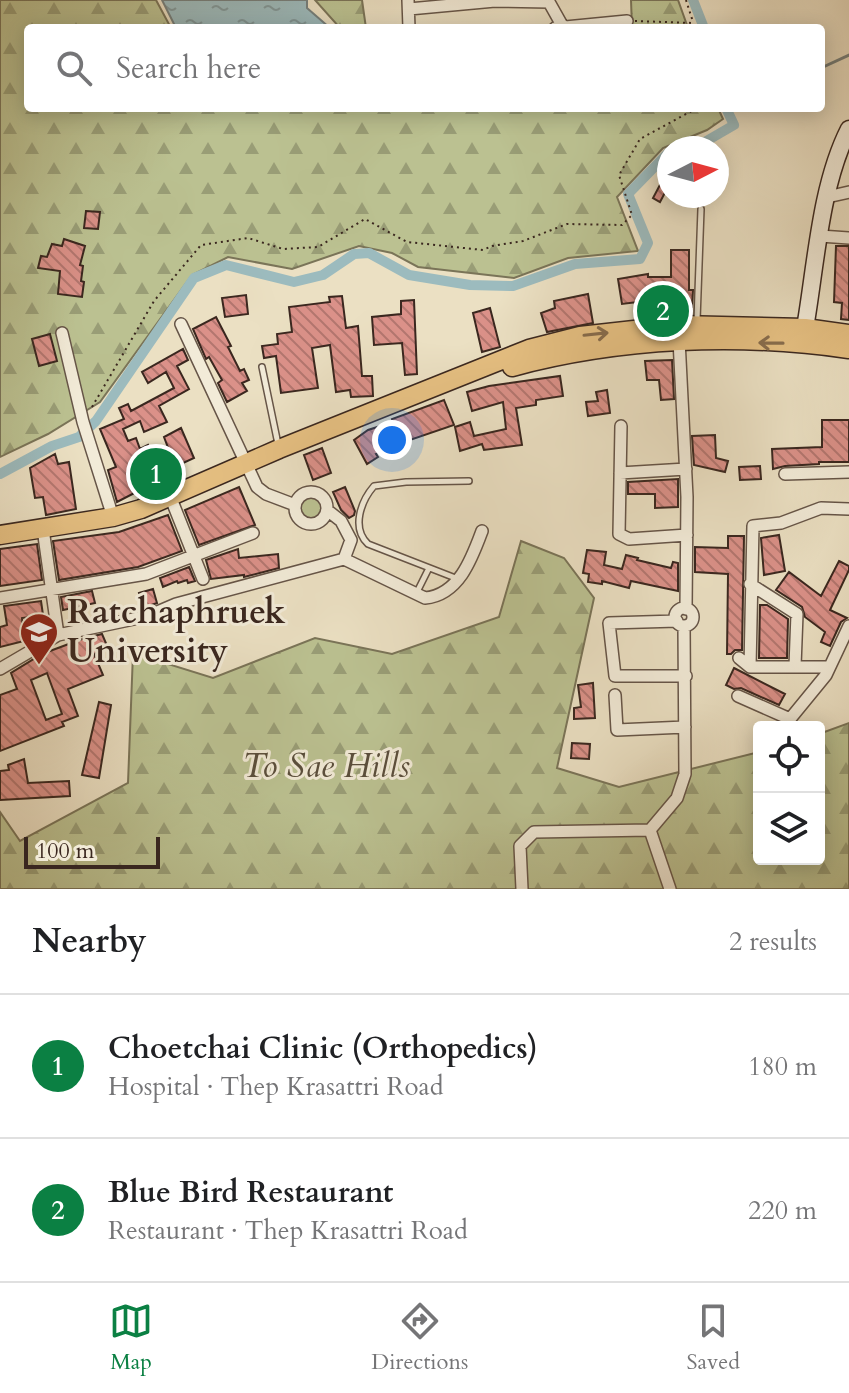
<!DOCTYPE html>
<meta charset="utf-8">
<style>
:root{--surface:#fff;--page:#f2f2f2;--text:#202124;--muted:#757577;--line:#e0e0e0;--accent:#0b8043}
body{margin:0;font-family:Cardo,serif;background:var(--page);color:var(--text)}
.controls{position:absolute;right:24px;bottom:24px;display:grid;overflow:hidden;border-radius:8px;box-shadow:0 4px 20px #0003}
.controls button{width:72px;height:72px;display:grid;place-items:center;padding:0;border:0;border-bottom:2px solid var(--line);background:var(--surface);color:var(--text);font:40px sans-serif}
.compass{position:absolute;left:657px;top:136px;width:72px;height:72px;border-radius:50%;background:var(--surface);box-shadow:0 4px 20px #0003;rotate:84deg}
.scale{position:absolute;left:24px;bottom:20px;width:136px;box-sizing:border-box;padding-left:8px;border:4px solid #3a271f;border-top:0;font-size:22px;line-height:28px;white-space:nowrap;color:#3a271f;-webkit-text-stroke:6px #f2ebd8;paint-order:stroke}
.you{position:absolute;left:392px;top:440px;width:28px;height:28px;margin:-20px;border:6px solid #fff;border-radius:50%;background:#1a73e8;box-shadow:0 0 0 12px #1a73e833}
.badge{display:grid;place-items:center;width:52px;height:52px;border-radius:50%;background:var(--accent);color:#fff;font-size:26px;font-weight:700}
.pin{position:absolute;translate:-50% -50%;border:4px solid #fff;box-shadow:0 2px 8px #0006}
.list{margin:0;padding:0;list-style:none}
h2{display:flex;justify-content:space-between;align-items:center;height:104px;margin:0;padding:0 32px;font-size:34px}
h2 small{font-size:26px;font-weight:400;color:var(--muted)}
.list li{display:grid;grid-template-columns:52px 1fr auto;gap:24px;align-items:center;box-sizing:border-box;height:144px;padding:0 32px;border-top:2px solid var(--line)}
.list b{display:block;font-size:30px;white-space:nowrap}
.list p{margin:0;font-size:26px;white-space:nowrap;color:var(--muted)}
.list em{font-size:26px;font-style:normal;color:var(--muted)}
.icon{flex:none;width:44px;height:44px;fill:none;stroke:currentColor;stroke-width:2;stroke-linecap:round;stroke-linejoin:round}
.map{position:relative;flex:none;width:849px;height:889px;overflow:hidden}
.search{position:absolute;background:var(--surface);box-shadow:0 4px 20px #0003;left:24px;right:24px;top:24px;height:88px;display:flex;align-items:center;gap:20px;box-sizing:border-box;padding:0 28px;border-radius:8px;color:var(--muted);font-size:30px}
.sheet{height:392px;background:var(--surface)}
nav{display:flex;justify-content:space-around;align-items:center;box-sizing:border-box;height:112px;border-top:2px solid var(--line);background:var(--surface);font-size:22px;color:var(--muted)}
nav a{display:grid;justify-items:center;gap:4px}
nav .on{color:var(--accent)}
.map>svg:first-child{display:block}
</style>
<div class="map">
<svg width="849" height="889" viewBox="0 0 849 889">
<defs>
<pattern id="forest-firs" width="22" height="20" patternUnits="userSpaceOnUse" patternTransform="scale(2)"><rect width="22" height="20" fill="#bbc191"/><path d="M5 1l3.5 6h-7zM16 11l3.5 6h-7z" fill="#999d76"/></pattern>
<pattern id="water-ripples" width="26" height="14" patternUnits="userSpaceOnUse" patternTransform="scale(2)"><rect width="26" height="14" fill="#9cbbbe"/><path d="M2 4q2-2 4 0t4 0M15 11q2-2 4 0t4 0" fill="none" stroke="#80989a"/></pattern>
<pattern id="building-back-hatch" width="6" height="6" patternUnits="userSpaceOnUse" patternTransform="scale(2)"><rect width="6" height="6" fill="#db9189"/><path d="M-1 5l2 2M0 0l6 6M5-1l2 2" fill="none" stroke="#b3766f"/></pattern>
</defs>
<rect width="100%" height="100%" fill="#ebe0c3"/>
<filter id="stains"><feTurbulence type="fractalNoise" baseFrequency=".0025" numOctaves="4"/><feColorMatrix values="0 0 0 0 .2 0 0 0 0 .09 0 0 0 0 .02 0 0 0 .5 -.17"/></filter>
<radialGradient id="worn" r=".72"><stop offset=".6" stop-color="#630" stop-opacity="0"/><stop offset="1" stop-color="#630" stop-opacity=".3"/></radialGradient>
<path fill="#bbc191" stroke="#7a7458" stroke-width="2" d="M299 508a12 12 0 1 1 24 0a12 12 0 1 1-24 0Z"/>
<path fill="url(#forest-firs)" stroke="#7a7458" stroke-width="2" d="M0,0h156l15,28h-143v80h690l5,11 -16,11 -44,18 -46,49 21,54 -70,7 -54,20 -96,-11 -26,-14 -33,-7 -67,23 -64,-12 -36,18 -92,127 -52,32 -48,23z
M315,0h47l4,28h-26z
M631,0h47l10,28h-56z
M521,541l43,17 30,40 -37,170 62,19 140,-35v107h60v-125l30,-11v166h-849v-77l20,29 108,-58 5,-130 80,25 102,-40 77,16 107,-37z"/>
<path fill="url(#water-ripples)" stroke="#75807e" stroke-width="2" d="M162,0h145v8l23,20h-154z"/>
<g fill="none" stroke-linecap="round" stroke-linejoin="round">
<path stroke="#75807e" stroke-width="3" d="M821,68l28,-13"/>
<path stroke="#9cbbbe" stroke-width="10" d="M693,0l11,28
M684,148l19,-5 31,-18 -8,-17
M0,474l52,-28 27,-9 17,-16 98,-143 32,-13 68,17 29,-7 31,-21 15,-1 40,22 61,10 43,1 62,-22 65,-5 8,-16 -20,-49 41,-42"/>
</g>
<path fill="url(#building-back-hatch)" stroke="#3a271f" stroke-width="2" fill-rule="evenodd" d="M661,183l7,4 -8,15 -7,-4z
M86,211l14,1 -2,17 -14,-1z
M64,239l21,7 -5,19 3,1 -2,15 3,1 -2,15 -24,-3 2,-23 -22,-3 3,-12 6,1 5,-13 10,2z
M836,246h13v74l-8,-1 1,-16 -8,-1z
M671,250h18v40h4l-1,17h-38v-7l-32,4 -4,-25 30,-5v3h23z
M588,294l5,29 -46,9 -6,-19 14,-5 -1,-7z
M246,295l2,19 -23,3 -3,-19z
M342,296l4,32 12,-2 4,50h10l1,20 -22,1 -1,-7 -14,2 -6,-47 -18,3 6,40 -37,5 -5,-37 -12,2 -2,-12 16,-2 -1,-10 15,-2 -3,-25 41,-5 -1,-5z
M414,300l3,74 -12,1 -3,-32 -28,2 -2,-28 29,-3v-13z
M490,308l10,39 -18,5 -9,-39z
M216,317l15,29 -3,1 12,24 4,-2 5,11 -7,3 5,8 -20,11 -9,-19 4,-3 -13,-23 -3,2 -13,-30z
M50,334l7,27 -18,5 -7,-27z
M183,349l5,11 -11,6 12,23 -30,17 8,16 -23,10 -4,-11 -17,8 5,12 8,-3 4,11 8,-4 6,15 16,-7 -6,-16 17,-9 13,30 -28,13 -2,-5 -11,4 3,8 -10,4 2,4 -31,16 -9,-32 8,-3 -16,-38 24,-10 -5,-11 9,-4 3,7 43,-23 -8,-16 -18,11 -6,-11z
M672,360l2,39 -13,1 -2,-20h-12l-2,-19z
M560,376l3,20 -27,4v5l-20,3 6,37 -38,5 -2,-6 -22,7 -5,-24 15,-5 4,14 32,-7 -3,-27 -31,9 -5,-19 22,-6z
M607,390l3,23 -22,3 -2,-14 12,-1 -2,-9z
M444,400l10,25 -56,19 1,2 -23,8 2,3 -11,7 -13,-24 14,-10 25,-8 -1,-3z
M822,420h27v42h-30v2l-34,2 -12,3 -1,-20 50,-2z
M715,435l1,23 12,3 -3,11 -31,-7 -2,-29z
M322,448l9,25 -18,7 -9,-25z
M55,454l3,10 11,-2 7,47 -30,6 -3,-18 -8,1 -5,-30z
M760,466l1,13 -21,1 -1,-13z
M678,479v28l-23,1v-14h-27v-12z
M239,487l16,38 -56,20 -14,-35z
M345,487l10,24 -1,4 -5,3 -8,-8 -8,-18z
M168,515l14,36 -44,16 -79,13 -6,-39 66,-9z
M779,535l6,36 -21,4 -3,-37z
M728,536h16l-2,114h-7l-4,4h-4l1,-80 -33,-2v-25l33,1z
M37,544l5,36 -42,6v-37z
M238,549l1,9 39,-4 1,14 -35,9v-2l-33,4 -5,-19z
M587,550l19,2 -2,13 18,4 4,-14 12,3 -1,2 34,8 2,-6 5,1v28l-47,-10 -2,7 -27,-7v3l-14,-2 1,-8 -6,-1z
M839,561l10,5v4l-19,40 17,8 -6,4 -11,24 -9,-4 4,-10 -20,-15 -3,-10 -26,-17 13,-18 32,24z
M189,567l6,14 -7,2 -1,-3 -9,3 -1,-2 -14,6 -3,-9z
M153,589l4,14 -14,5 -4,-15z
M92,591l3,12 -32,7 -2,-13z
M41,601l2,14 -21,3 2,23 -24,6v-20l7,-2 -3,-19z
M760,605h7l21,14 -1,39h-28z
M102,634l6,14 -14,6 9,21 -35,14 10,27 -16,6 2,4 -64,25v-56l17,-6 -6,-16 31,-19 40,-15zM47,673l15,41 -16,6 -15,-40z
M734,668l51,26 -6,11 -38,-17 -7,1 -8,-4z
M593,683l2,35 -21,1v-11l7,-1 -3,-22z
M99,702l12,3 -12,73 -17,-3z
M572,743l18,1 -1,15 -18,-1z
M24,759l4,24 41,-2 1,15 -70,4v-29l9,-1 -1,-5z"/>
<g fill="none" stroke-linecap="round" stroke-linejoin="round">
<g stroke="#665548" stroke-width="8">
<path id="lane" d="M697,320l4,-111
M262,367l16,77
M458,579l-90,-35c-17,-16 -7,-43 6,-58l32,-4 63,-1
M417,592l12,-24"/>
</g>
<g stroke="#665548" stroke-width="14">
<path id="street" d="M408,0l1,28
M409,9l86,-8 54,1 14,25
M555,28l72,-7
M827,197l22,-5
M820,236l29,2
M181,324l76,163 9,7 29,11
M62,333l21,89 30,95
M679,340l8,157 -1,112
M621,426l-2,108 10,5 58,-4
M620,473l66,-4
M785,474l64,-2
M295 508a16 16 0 1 1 32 0a16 16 0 1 1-32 0Z
M170,496l33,83
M43,529l15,106
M344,559l81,39c34,-3 47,-40 57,-67
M750,584l47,30 -2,52
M0,598l146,-24 107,-41
M675 617a9 9 0 1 1 18 0a9 9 0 1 1-18 0Z
M677,621l-68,2 6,53h71
M739,658l11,9h79
M750,667l3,-141 28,-3 40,-15 28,1
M0,669l58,-34 90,-19 28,-12 168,-45 7,-19 -10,-19 -14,-11
M615,695l2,35 68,-3
M738,696l52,23 36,-44 23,-49
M650,830l20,59
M522,889l-2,-43 14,-14 116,-2 27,-32 8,-24 -1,-148"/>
</g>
<g stroke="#3a271f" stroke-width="19">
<path id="secondary" d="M805,328c11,-63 15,-142 44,-199"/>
</g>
<g stroke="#3a271f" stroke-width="21">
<path id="primary" d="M512,367c108,-29 226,-34 337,-18
M0,535l113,-18 28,-8 138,-60 250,-100 51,-13 99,-11 126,3 44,6"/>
</g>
<path stroke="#3a271f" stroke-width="2" stroke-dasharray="2 4" stroke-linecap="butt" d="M686,0l7,22
M635,21l58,2 1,5
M92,407l62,-106 47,-56 47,-7 35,11 35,-2 47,-28 42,23 76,8 9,-4 31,-5 44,-17 55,1 10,-10 -13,-40 21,-36 57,-31"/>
<use href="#lane" stroke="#f2ebd8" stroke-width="5"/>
<use href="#street" stroke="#f2ebd8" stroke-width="11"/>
<use href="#secondary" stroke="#f2ebd8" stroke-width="16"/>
<use href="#primary" stroke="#e6c082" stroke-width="18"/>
</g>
<defs><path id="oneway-shaft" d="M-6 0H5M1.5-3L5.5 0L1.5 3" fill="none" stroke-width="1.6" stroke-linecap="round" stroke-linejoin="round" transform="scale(2)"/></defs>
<g stroke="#876c4c">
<use href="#oneway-shaft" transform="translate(596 334) rotate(-6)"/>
<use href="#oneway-shaft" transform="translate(771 343) rotate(-179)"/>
</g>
<defs>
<g id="university-pin" transform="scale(2)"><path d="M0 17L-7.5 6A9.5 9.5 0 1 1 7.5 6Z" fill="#8f2418" stroke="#f2ebd8"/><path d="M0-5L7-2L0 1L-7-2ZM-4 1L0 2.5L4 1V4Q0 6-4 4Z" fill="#fff"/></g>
</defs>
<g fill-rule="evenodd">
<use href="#university-pin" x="39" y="632"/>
</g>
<g text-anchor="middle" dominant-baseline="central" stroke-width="6" stroke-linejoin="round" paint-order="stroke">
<g font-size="34" font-weight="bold" fill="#3a271f" stroke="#f2ebd8" text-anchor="start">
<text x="67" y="612">Ratchaphruek<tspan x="67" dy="39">University</tspan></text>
</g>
<g font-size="34" font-style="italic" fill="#5a4e3c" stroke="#f2ebd8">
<text x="326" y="766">To Sae Hills</text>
</g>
</g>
<rect width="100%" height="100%" filter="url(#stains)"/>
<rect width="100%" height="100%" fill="url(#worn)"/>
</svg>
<div class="controls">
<button><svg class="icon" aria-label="locate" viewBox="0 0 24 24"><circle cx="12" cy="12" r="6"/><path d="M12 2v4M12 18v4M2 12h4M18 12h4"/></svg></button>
<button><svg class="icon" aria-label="layers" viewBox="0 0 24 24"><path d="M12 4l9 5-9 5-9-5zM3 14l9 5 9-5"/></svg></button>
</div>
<svg class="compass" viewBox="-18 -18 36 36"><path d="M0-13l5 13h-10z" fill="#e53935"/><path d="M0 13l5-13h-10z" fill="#757577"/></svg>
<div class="scale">100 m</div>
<div class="you"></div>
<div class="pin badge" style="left:156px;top:474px">1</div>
<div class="pin badge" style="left:663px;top:311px">2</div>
<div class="search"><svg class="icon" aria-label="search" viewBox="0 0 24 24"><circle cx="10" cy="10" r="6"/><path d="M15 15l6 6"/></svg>Search here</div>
</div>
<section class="sheet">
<h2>Nearby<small>2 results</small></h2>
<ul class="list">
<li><span class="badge">1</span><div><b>Choetchai Clinic (Orthopedics)</b><p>Hospital · Thep Krasattri Road</p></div><em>180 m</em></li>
<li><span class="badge">2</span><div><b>Blue Bird Restaurant</b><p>Restaurant · Thep Krasattri Road</p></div><em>220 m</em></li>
</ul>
</section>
<nav>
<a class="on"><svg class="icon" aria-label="map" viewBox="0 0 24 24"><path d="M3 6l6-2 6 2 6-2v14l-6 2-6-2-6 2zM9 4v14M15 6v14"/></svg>Map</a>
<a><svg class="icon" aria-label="directions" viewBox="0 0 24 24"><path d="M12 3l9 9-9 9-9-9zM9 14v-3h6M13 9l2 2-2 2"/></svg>Directions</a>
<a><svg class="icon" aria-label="saved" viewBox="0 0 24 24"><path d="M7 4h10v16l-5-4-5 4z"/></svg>Saved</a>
</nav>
